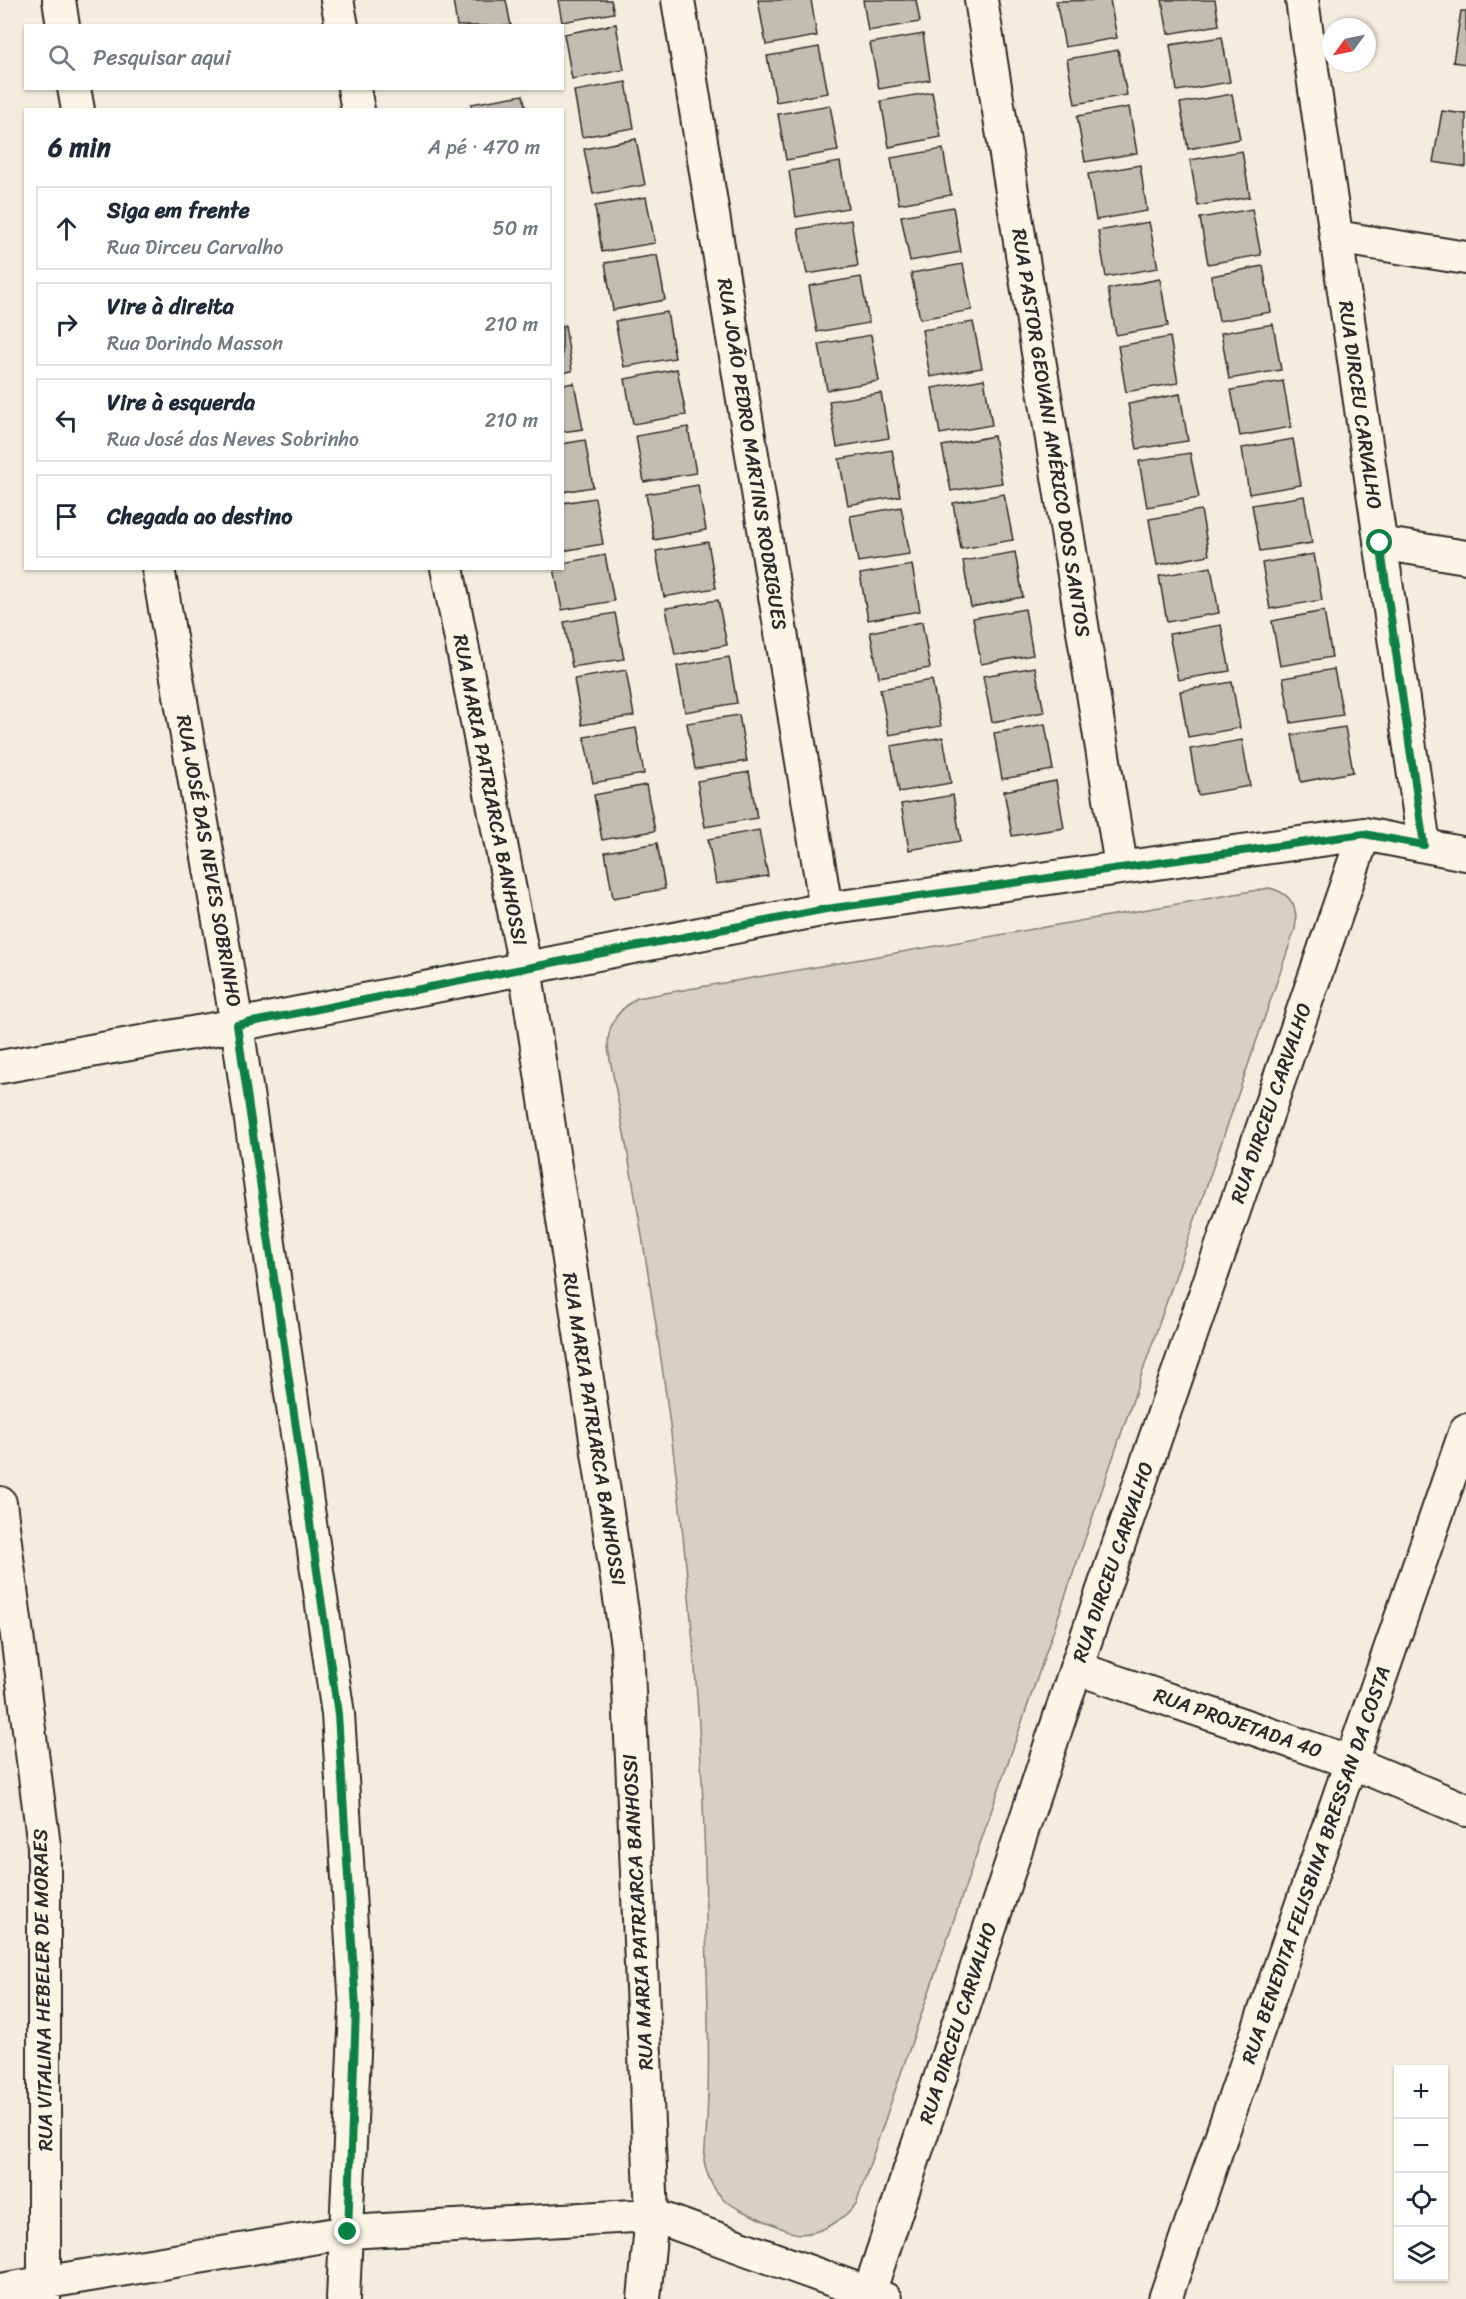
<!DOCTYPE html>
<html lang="pt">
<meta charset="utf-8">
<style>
:root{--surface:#fff;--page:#f6f6f7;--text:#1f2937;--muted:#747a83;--line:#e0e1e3}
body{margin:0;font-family:Sriracha,sans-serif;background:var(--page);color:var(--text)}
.controls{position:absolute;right:18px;bottom:18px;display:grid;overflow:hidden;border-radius:0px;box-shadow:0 2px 4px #0004}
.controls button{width:54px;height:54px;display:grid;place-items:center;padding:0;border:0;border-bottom:2px solid var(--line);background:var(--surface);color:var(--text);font:30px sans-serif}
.compass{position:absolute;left:1322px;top:18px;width:54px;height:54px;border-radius:50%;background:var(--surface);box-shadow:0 2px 4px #0004;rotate:237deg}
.stop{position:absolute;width:18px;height:18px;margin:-14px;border:4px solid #0b8043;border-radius:50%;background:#fff}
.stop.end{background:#0b8043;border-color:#fff;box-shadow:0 2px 6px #0008}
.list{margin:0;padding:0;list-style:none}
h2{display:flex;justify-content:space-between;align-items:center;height:78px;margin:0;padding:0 24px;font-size:26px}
h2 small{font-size:20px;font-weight:400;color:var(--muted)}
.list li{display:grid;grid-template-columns:39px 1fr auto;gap:18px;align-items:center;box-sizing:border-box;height:84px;margin:0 12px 12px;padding:0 12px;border:2px solid var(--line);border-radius:0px}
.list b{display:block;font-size:22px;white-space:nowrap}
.list p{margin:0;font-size:20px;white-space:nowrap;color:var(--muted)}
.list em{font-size:20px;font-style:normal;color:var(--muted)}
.icon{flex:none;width:33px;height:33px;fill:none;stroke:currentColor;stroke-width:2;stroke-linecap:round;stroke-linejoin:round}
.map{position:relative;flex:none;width:1466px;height:2299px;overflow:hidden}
.search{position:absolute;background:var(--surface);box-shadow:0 2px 4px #0004;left:24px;top:24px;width:540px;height:66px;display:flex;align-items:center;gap:15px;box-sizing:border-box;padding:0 21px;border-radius:0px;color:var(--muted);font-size:22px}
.panel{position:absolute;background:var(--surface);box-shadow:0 2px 4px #0004;left:24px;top:108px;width:540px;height:462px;border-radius:0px}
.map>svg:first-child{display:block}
</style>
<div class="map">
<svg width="1466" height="2299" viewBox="0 0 1466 2299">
<rect width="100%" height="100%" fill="#f4edde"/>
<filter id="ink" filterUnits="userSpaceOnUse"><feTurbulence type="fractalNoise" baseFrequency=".0167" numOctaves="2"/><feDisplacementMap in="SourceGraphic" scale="12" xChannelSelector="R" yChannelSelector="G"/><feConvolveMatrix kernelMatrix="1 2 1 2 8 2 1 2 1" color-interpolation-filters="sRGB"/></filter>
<g filter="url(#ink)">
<path fill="#d6d1c4" stroke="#807e78" stroke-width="1.5" d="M1269,888c22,5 30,19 26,41l-439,1275c-15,17 -32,29 -56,30 -9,0 -21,-7 -30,-11 -35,-15 -59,-22 -66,-63 8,-79 3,-161 2,-241 -3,-291 -41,-579 -97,-865 -4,-26 6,-42 28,-56z"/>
<path fill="#c2bdb1" stroke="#2b2b2b" stroke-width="1.5" d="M453,0h53l5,26h-54z
M558,0h53l3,13 -52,9z
M758,0h53l6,36 -51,9z
M863,0h53l4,22 -52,9z
M1110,0l7,38 -52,9 -9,-46z
M1162,0h53l4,25 -51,9z
M1461,11h5v53l-13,-2z
M616,24l8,46 -52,9 -8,-45z
M923,34l7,46 -51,9 -9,-46z
M1222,37l8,45 -53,9 -7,-46z
M819,47l9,46 -52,9 -9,-46z
M1118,50l9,45 -52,9 -8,-45z
M626,82l8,46 -52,9 -8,-46z
M932,92l9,45 -52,10 -8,-46z
M1232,94l8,45 -52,10 -8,-46z
M523,95l3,15h-54l-1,-6z
M830,105l8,46 -52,9 -8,-46z
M1129,107l8,46 -52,9 -8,-46z
M1442,111l24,3v53l-33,-5z
M636,139l9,46 -52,9 -9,-45z
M943,149l8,46 -52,9 -8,-46z
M1242,151l8,46 -52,9 -8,-46z
M840,162l8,46 -52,9 -7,-46z
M1140,165l7,46 -51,9 -8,-46z
M646,197l9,46 -53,9 -7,-46z
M953,207l8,45 -51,9 -9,-45z
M1252,209l9,46 -53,9 -8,-46z
M851,220l7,46 -51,8 -9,-45z
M1149,222l9,46 -52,9 -8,-46z
M657,255l8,45 -52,10 -8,-47z
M963,264l9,46 -52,9 -9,-46z
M1263,266l8,46 -52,9 -8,-45z
M861,277l8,46 -52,9 -8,-46z
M1160,279l8,47 -52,9 -8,-46z
M667,312l8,46 -51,9 -9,-46z
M973,322l9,46 -52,9 -8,-47z
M1273,324l8,46 -52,9 -8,-46z
M565,325l7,46 -10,2v-47z
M871,335l8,46 -52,9 -8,-46z
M1170,337l8,46 -52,9 -8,-46z
M677,369l9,46 -53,9 -8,-45z
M984,379l8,46 -52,9 -8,-46z
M1283,381l8,46 -51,9 -9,-46z
M574,383l9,46 -21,3v-47z
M881,393l8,45 -52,9 -8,-46z
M1180,394l8,47 -51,8 -9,-45z
M688,427l8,46 -52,9 -8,-46z
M994,436l8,47 -51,8 -9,-45z
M1293,439l8,46 -52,9 -7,-46z
M585,440l8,47 -31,5v-48z
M892,450l8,46 -52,9 -9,-46z
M1190,453l9,45 -52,9 -8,-46z
M698,485l8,45 -52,10 -8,-46z
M1004,494l9,46 -52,9 -8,-46z
M1304,496l8,47 -52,8 -8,-46z
M595,498l8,46 -41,7v-48z
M901,507l9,47 -52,8 -8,-46z
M1201,510l8,45 -52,10 -8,-46z
M708,542l8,46 -52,9 -8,-46z
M1015,552l8,45 -52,10 -8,-46z
M1314,554l8,46 -52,9 -8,-46z
M605,555l9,46 -52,9 -8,-42h8v-5z
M912,565l8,46 -52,9 -8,-46z
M1211,567l8,46 -52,9 -8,-46z
M718,600l9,45 -52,10 -9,-47z
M1025,609l8,46 -52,9 -8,-46z
M1324,611l8,46 -52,9 -8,-45z
M615,613l9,46 -52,8 -8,-45z
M922,622l8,46 -51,9 -9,-45z
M1221,625l9,46 -52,9 -9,-46z
M729,657l8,46 -52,9 -8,-46z
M1035,667l9,45 -52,10 -9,-46z
M1334,669l9,46 -52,8 -8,-45z
M626,670l8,46 -52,9 -8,-46z
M932,680l9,46 -52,9 -9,-46z
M1232,682l8,46 -52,9 -8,-46z
M739,715l8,46 -52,8 -8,-46z
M1045,724l8,46 -51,9 -8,-46z
M1345,727l8,45 -52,10 -9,-47z
M636,728l8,46 -51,9 -9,-46z
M943,737l8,46 -52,9 -8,-46z
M1242,740l8,46 -52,9 -8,-46z
M749,772l8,46 -52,9 -8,-46z
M1056,781l8,47 -52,8 -8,-45z
M646,785l9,46 -53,9 -8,-45z
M953,795l8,46 -52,9 -8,-46z
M759,830l9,46 -52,8 -8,-45z
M657,843l8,46 -52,9 -8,-46z"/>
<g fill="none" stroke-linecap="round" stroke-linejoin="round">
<g stroke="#2b2b2b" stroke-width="36">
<path id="minor" d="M59,0l4,26
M337,0l5,26
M678,0l148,909
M981,0l140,866
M1302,0l122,845
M74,88l4,22
M354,88l4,22
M1336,237l130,21
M1380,543l86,14
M158,568l79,457 101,689 18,294 -13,291
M447,568l78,399 102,678 25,570 -8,84
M0,1067l237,-42 589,-116 538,-75 102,20
M0,1503l44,343v453
M1076,1668l275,94 115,48
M0,2290l348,-58 304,-17 233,84
M869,2293l207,-625 288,-834
M1165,2299l301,-869"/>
</g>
<use href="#minor" stroke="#fcf5e5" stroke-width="32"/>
</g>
</g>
<g fill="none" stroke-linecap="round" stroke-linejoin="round" filter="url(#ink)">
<path stroke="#0b8043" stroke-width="8" d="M348,2232l8,-224 -18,-294 -101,-689 589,-116 538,-75 60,11 -44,-302"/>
</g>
<g text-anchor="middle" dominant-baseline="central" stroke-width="4.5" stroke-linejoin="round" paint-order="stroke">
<g font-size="20" fill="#2b2b2b" stroke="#fcf5e5">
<text transform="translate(1360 405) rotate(82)">RUA DIRCEU CARVALHO</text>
<text transform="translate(1051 433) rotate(81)">RUA PASTOR GEOVANI AMÉRICO DOS SANTOS</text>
<text transform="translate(752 454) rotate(81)">RUA JOÃO PEDRO MARTINS RODRIGUES</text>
<text transform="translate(490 790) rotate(79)">RUA MARIA PATRIARCA BANHOSSI</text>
<text transform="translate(209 861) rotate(80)">RUA JOSÉ DAS NEVES SOBRINHO</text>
<text transform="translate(1271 1103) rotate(-71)">RUA DIRCEU CARVALHO</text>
<text transform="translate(594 1429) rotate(81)">RUA MARIA PATRIARCA BANHOSSI</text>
<text transform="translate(1113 1562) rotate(-71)">RUA DIRCEU CARVALHO</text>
<text transform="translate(1238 1723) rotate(19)">RUA PROJETADA 40</text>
<text transform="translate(1316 1865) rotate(-71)">RUA BENEDITA FELISBINA BRESSAN DA COSTA</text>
<text transform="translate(638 1912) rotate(-93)">RUA MARIA PATRIARCA BANHOSSI</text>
<text transform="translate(43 1990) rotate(-91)">RUA VITALINA HEBELER DE MORAES</text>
<text transform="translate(958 2023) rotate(-72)">RUA DIRCEU CARVALHO</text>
</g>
</g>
</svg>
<div class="controls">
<button>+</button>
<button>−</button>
<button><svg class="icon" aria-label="locate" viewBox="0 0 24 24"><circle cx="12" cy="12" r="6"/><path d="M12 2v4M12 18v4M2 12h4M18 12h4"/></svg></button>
<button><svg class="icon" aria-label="layers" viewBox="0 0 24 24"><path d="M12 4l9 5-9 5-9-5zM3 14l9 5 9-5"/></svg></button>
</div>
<svg class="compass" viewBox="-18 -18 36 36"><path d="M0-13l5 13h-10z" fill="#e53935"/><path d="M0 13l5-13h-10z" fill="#747a83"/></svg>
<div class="stop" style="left:1380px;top:543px"></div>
<div class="stop end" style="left:348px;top:2232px"></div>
<div class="search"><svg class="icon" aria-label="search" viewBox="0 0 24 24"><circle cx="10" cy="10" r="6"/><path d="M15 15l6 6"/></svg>Pesquisar aqui</div>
<section class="panel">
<h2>6 min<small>A pé · 470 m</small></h2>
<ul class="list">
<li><svg class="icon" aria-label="ahead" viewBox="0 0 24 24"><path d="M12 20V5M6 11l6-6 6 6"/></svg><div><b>Siga em frente</b><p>Rua Dirceu Carvalho</p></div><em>50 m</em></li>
<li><svg class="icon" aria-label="right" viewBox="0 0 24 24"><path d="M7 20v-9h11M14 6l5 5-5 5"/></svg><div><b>Vire à direita</b><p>Rua Dorindo Masson</p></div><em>210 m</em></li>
<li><svg class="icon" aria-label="left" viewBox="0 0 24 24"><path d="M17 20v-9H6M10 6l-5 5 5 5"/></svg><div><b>Vire à esquerda</b><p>Rua José das Neves Sobrinho</p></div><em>210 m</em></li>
<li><svg class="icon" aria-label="arrive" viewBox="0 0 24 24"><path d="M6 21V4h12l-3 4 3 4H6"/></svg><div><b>Chegada ao destino</b></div></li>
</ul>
</section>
</div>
